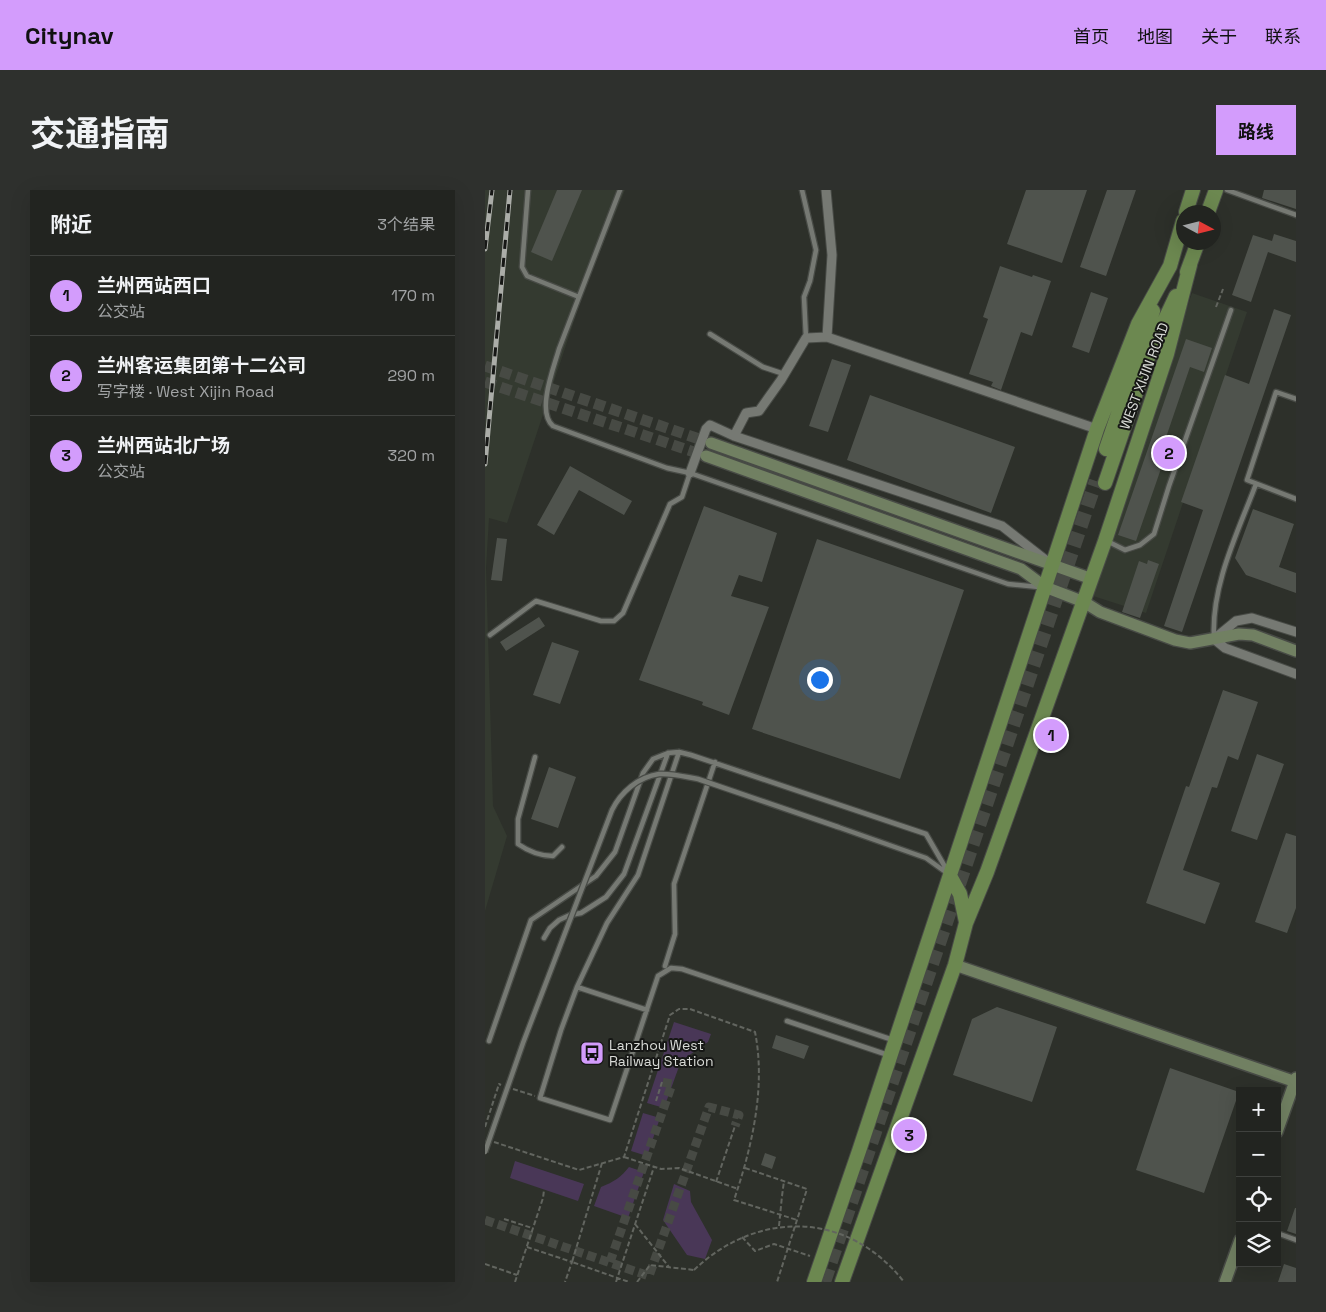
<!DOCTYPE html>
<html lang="zh">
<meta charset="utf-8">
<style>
:root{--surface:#222420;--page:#2e302d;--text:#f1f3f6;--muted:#a2a4a5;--line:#3f413e;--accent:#d39cfc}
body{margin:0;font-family:"Space Grotesk","Noto Sans SC",sans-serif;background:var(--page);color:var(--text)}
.controls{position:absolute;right:15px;bottom:15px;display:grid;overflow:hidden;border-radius:0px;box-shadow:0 5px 20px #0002}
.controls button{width:45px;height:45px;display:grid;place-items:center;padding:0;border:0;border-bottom:1px solid var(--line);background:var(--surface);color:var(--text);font:25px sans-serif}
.compass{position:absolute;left:691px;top:15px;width:45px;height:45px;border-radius:50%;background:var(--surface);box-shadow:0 5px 20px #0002;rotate:97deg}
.you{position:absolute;left:334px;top:489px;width:18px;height:18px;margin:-12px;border:4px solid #fff;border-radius:50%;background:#1a73e8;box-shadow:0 0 0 8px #1a73e833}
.badge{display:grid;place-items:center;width:32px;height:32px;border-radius:50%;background:var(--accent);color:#111;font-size:16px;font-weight:700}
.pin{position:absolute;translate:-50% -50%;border:2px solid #fff;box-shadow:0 1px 5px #0006}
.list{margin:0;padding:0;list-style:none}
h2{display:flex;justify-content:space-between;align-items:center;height:65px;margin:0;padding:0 20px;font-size:21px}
h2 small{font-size:16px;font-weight:400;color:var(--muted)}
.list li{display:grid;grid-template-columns:32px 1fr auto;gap:15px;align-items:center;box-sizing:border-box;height:80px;padding:0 20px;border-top:1px solid var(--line)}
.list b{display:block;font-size:19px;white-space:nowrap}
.list p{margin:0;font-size:16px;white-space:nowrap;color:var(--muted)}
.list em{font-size:16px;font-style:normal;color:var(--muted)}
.icon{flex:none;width:28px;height:28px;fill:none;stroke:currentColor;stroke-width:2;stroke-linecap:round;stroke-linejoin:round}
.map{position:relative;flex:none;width:811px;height:1092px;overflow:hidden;border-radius:0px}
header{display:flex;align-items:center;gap:30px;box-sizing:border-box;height:70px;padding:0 25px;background:var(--accent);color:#111}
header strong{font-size:24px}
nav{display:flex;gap:28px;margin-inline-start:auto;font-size:18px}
.intro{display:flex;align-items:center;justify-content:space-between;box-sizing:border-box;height:120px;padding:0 30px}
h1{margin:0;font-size:35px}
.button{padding:12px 22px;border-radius:0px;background:var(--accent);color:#111;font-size:18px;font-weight:700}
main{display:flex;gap:30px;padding:0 30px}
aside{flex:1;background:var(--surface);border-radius:0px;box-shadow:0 5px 20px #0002}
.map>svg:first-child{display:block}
</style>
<header>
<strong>Citynav</strong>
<nav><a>首页</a><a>地图</a><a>关于</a><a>联系</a></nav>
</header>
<div class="intro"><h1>交通指南</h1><a class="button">路线</a></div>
<main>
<aside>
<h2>附近<small>3个结果</small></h2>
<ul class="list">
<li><span class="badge">1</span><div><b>兰州西站西口</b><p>公交站</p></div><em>170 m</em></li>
<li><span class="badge">2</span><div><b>兰州客运集团第十二公司</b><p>写字楼 · West Xijin Road</p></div><em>290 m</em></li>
<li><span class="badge">3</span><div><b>兰州西站北广场</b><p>公交站</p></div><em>320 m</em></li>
</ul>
</aside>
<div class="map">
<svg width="811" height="1092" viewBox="0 0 811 1092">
<rect width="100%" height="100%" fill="#2d302a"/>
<path fill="#343a30" d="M0,0h140l-40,98 -78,235 -18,-5 -3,50 7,238 14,30 -22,75z
M707,103l55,19 -101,301 -56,-18z"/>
<path fill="#493757" d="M189,832l37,12 -3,8 -27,19 -17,47 -17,-5z
M158,923l17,5 -13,38 -16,-5z
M30,971l69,23 -6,17 -68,-23z
M144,977l15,5 -16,46 -34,-12 7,-19c13,-5 20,-10 28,-20z
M189,994l16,7 1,11 21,38 -7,19 -18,-4 -24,-35z"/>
<path fill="#4f534d" d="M72,0h25l-30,71 -21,-9z
M541,0h61l-25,73 -55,-19z
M622,0h29l-30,86 -26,-9z
M779,0h32v19l-34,-11z
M789,44l22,7v21l-28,-10 -17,50 -19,-7 21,-60 19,6z
M515,76l32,11 1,-2 18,6 -19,55 -11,-4 -20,58 -10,-4 2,-4 -24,-8 19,-55 -5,-2z
M606,102l17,6 -19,55 -17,-6z
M789,119l17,6 -109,317 -18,-6 39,-116 -22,-8 44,-127 24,9z
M701,149l26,9 -8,24 -14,-5 -30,88 5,2 -29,84 -18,-6z
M347,169l19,6 -23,67 -19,-6z
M385,205l145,52 -24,66 -144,-53z
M85,276l62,35 -8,14 -45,-25 -25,45 -17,-10z
M219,316l73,27 -15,49 -23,-7 -8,21 38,11 -40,108 -27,-10 1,-3 -64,-22z
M768,319l41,15 -15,43 17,6v20l-50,-18 -11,-17z
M12,348l10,1 -5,42 -11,-1z
M332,349l147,51 -64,189 -148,-50z
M663,370l11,4 -19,54 -18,-6 17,-51 8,3z
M54,427l6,9 -39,25 -6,-9z
M67,452l27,9 -19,53 -27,-9z
M738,500l35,12 -20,58 -10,-4 -11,32 -5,-1 -29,83 37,13 -15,41 -59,-21 40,-117 3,1z
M772,564l27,10 -27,76 -26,-9z
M64,577l27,10 -18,51 -27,-9z
M801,643l10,3v72l-9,25 -32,-11z
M512,817l60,20 -25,75 -79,-27 19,-56z
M291,845l33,11 -5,13 -32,-11z
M685,878l69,24 -35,101 -68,-23z
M280,963l11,4 -4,12 -11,-4z
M810,1018h1v26l-9,-3z
M799,1074l12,4v14h-18z"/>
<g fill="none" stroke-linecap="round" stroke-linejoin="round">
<path stroke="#474a44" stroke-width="9" stroke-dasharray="9 4.5" stroke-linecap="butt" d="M0,1030l164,56 60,-169 30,8 -4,11
M125,1072l62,-178 -10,-2"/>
<path stroke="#474a44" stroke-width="11" stroke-dasharray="11 5.5" stroke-linecap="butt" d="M0,176l226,77
M0,192l221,74"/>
<path stroke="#474a44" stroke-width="14" stroke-dasharray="14 7" stroke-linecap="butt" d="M339,1092l272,-801"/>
<g stroke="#484b46" stroke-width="7">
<path id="lane" d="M43,0l-6,77 5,9 52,21
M135,0l-61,159c-5,18 -23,63 -6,77l114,42 23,5 318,111 31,3
M317,0l14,60 -6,31 -6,16 2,41
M742,0l69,25
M225,144l53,33 21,7
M811,209l-20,-7 -29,88 49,19
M622,351l18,9 15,-5 14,-11 15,-48 62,-176
M5,445l46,-34 65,20h13l9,-8 47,-109 12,-7 8,-24
M729,448c-3,-53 24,-106 42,-154
M50,567l-17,62v25c10,7 22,12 35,12l9,-9
M353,637l88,31 21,15
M59,748l6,-10 9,-8 11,-5 11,-2 25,-16 18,-23 44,-121
M180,776l10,-32 -1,-50 41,-122
M92,797l30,-64 31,-48 41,-123
M162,820l-70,-23 -16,43 -21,68 70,22 48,-144 13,-8 11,1 211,71
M302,831l101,34
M4,851l42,-121 65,-44 19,-24 28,-79 10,-14 15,-6 11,-1 12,3 235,79 22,38
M792,1043l19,7"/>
</g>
<g stroke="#484b46" stroke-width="11">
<path id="street" d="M341,0l6,65 -5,82
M249,246l12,-23 13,-2 22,-31 25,-42 21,-1 270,92
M205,283l16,-44 4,-4 24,11 268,90 45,35
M811,442l-44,-14 -16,3 -22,18 11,9 71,26"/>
</g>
<g stroke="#484b46" stroke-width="14">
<path id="secondary" d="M226,253l381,136
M221,266l315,113 24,18 39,15 16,10 75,28 15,3 49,-9 14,1 43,16
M470,775l341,117
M792,942l19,-54
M740,1092l15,-42"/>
</g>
<g stroke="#484b46" stroke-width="16">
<path id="primary" d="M701,22l7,-22
M723,22l8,-22
M702,82l11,-30
M621,259l47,-138
M620,293l46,-134 25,-53
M465,686l10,18 6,28
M329,1092l45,-131 238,-722 41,-105 32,-58 13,-45
M357,1092l113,-317 11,-42 21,-51 118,-331 62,-187 23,-89"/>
</g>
<path stroke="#62655f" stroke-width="2" stroke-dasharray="5 2.5" stroke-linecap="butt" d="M731,117l7,-18
M28,899l22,7
M171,911l6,-19
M0,937l14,-43 2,1
M9,952l85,28 45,-13 46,-142 9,-6h11l65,23c11,55 -3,115 -21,168l63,20
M139,967l37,12 18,-1 59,21
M117,973l-30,99 57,20
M260,978l62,21 -30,93
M231,992l19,-56
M297,1006l2,-15
M19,1029l28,9
M150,1034l34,43
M257,1047l13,14 19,-7 36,12
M42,1057l45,15 -7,20
M0,1074l32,11
M30,1092l28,-84 1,-8
M131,1092l38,-115
M152,1092l13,-17 44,5"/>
<use href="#lane" stroke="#767973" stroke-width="4.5"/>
<use href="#street" stroke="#767973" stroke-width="9"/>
<use href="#secondary" stroke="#718062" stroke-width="11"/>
<use href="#primary" stroke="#6c8850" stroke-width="14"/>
<g stroke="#abada8" stroke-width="5">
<path id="rail" d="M0,59l7,-59
M0,274l25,-274"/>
</g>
<use href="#rail" stroke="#161715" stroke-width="3" stroke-dasharray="9" stroke-linecap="butt"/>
<g stroke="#484b46" stroke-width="7" stroke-linecap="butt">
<path id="lane-bridge" d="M0,962l38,-109 89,-233c9,-18 26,-33 47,-36 13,-1 27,3 39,5l140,48"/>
</g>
<path stroke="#62655f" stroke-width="2" stroke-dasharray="5 2.5" stroke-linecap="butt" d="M294,1036l3,-30
M209,1080c63,-60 154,-60 210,12"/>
<use href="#lane-bridge" stroke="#767973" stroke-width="4.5"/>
</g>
<defs>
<g id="bus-square" transform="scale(1.25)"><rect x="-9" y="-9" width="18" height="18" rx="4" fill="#d39cfc" stroke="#161715"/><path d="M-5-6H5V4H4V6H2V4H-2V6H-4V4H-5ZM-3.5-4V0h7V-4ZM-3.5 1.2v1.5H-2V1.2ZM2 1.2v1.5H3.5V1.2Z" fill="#111"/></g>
</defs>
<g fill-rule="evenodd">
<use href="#bus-square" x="107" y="863"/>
</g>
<g text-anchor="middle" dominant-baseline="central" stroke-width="4" stroke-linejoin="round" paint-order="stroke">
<g font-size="14" fill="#d9dbd7" stroke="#161715">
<text transform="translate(659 186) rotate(-69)">WEST XIJIN ROAD</text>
</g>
<g font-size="14" fill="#d9dbd7" stroke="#161715" text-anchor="start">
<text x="124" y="855">Lanzhou West<tspan x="124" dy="16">Railway Station</tspan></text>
</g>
</g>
</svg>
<div class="controls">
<button>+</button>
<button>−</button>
<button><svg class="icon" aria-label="locate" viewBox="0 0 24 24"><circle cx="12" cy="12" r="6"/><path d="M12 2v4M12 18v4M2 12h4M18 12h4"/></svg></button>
<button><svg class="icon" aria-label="layers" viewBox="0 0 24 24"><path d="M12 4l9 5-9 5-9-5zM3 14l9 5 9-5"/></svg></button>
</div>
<svg class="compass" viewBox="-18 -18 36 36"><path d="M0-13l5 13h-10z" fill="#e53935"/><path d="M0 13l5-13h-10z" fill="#a2a4a5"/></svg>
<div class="you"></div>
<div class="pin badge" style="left:566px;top:545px">1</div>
<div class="pin badge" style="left:684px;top:263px">2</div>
<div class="pin badge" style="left:424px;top:945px">3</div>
</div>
</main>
